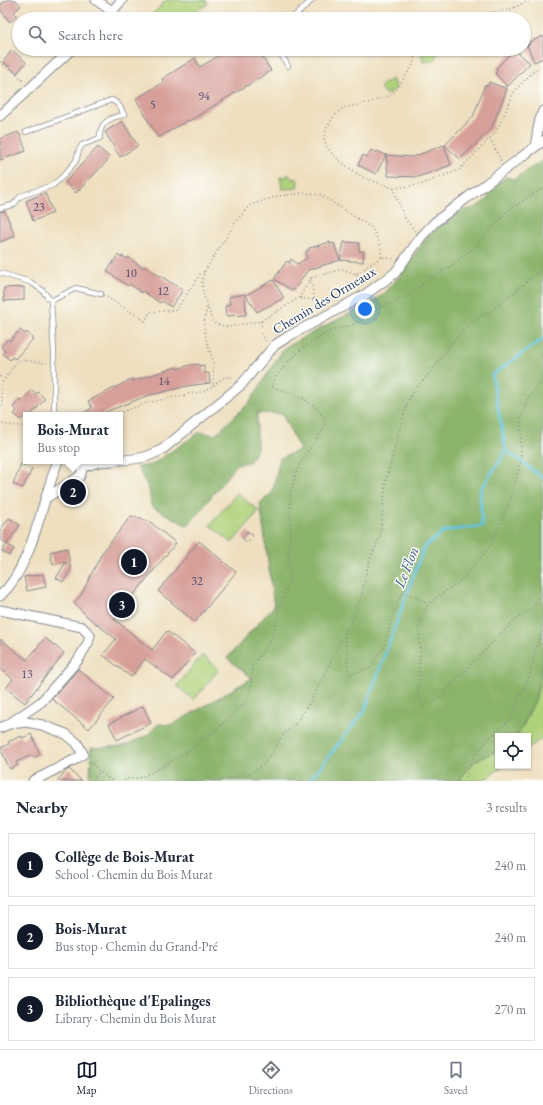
<!DOCTYPE html>
<meta charset="utf-8">
<style>
:root{--surface:#fff;--page:#f2f2f3;--text:#1f2937;--muted:#747a83;--line:#e0e1e3;--accent:#111827}
body{margin:0;font-family:"EB Garamond",serif;background:var(--page);color:var(--text)}
.controls{position:absolute;right:12px;bottom:12px;display:grid;overflow:hidden;border-radius:0px;box-shadow:0 1px 3px #0004}
.controls button{width:36px;height:36px;display:grid;place-items:center;padding:0;border:0;border-bottom:1px solid var(--line);background:var(--surface);color:var(--text);font:20px sans-serif}
.you{position:absolute;left:365px;top:309px;width:14px;height:14px;margin:-10px;border:3px solid #fff;border-radius:50%;background:#1a73e8;box-shadow:0 0 0 6px #1a73e833}
.badge{display:grid;place-items:center;width:26px;height:26px;border-radius:50%;background:var(--accent);color:#fff;font-size:13px;font-weight:700}
.pin{position:absolute;translate:-50% -50%;border:2px solid #fff;box-shadow:0 1px 4px #0006}
.popup{position:absolute;left:23px;top:412px;width:100px;height:52px;box-sizing:border-box;display:grid;place-content:center;border-radius:0px;background:var(--surface);filter:drop-shadow(0 1px 3px #0005);font-size:13px;white-space:nowrap;color:var(--muted)}
.popup b{font-size:15px;color:var(--text)}
.popup::after{content:'';position:absolute;left:50%;top:100%;margin-left:-8px;border:8px solid transparent;border-top-color:var(--surface)}
.list{margin:0;padding:0;list-style:none}
h2{display:flex;justify-content:space-between;align-items:center;height:52px;margin:0;padding:0 16px;font-size:17px}
h2 small{font-size:13px;font-weight:400;color:var(--muted)}
.list li{display:grid;grid-template-columns:26px 1fr auto;gap:12px;align-items:center;box-sizing:border-box;height:64px;margin:0 8px 8px;padding:0 8px;border:1px solid var(--line);border-radius:0px}
.list b{display:block;font-size:15px;white-space:nowrap}
.list p{margin:0;font-size:13px;white-space:nowrap;color:var(--muted)}
.list em{font-size:13px;font-style:normal;color:var(--muted)}
.icon{flex:none;width:22px;height:22px;fill:none;stroke:currentColor;stroke-width:2;stroke-linecap:round;stroke-linejoin:round}
.map{position:relative;flex:none;width:543px;height:781px;overflow:hidden}
.search{position:absolute;background:var(--surface);box-shadow:0 1px 3px #0004;left:12px;right:12px;top:12px;height:44px;display:flex;align-items:center;gap:10px;box-sizing:border-box;padding:0 14px;border-radius:22px;color:var(--muted);font-size:15px}
.sheet{height:268px;background:var(--surface)}
nav{display:flex;justify-content:space-around;align-items:center;box-sizing:border-box;height:56px;border-top:1px solid var(--line);background:var(--surface);font-size:11px;color:var(--muted)}
nav a{display:grid;justify-items:center;gap:2px}
nav .on{color:var(--accent)}
.map>svg:first-child{display:block}
</style>
<div class="map">
<svg width="543" height="781" viewBox="0 0 543 781">
<rect width="100%" height="100%" fill="#fdfcf7"/>
<filter id="ink" filterUnits="userSpaceOnUse"><feTurbulence type="fractalNoise" baseFrequency=".025" numOctaves="2"/><feDisplacementMap in="SourceGraphic" scale="8" xChannelSelector="R" yChannelSelector="G"/><feConvolveMatrix kernelMatrix="1 2 1 2 8 2 1 2 1" color-interpolation-filters="sRGB"/></filter>
<filter id="wash" filterUnits="userSpaceOnUse"><feTurbulence type="fractalNoise" baseFrequency=".012" numOctaves="4" result="noise"/><feDisplacementMap in="SourceGraphic" scale="16" xChannelSelector="R" yChannelSelector="G"/><feGaussianBlur stdDeviation="0.9" result="paint"/><feColorMatrix in="noise" values="0 0 0 0 0 0 0 0 0 0 0 0 0 0 0 0 0 1.4 0 .05"/><feComposite in="paint" operator="in"/></filter>
<g filter="url(#wash)">
<rect width="100%" height="100%" fill="#eedfbf"/>
<path fill="#afd17a" stroke="#65806c" d="M166,0h40l2,4 -28,15h-6l-2,-3 -5,3h-23l10,-6z
M432,49l5,5 -2,6 -2,1 -10,1 -1,-7 1,-3z
M392,79l4,9 -9,7 -6,-5c-1,-7 6,-8 11,-11z
M287,175h2l3,4 4,-1 1,2h1l-1,8 -15,1 -2,-12h6z
M237,493l22,18 -27,32 -22,-18z
M202,655l17,14 -25,31 -17,-14z
M543,665v72l-15,12v-13h-13l5,-4 15,-32z
M498,751v15h6l-22,15h-22c8,-19 20,-23 38,-30z"/>
<path fill="#8bb36a" stroke="#537164" d="M543,160v505l-8,35 -15,32 -5,4h-17v15c-18,7 -30,11 -38,30h-356l2,-4 -16,1 1,-30 33,-2 24,-11 10,-11 14,1 80,-47 -25,-20 47,-52 -14,-103 12,-10 8,-35 20,-8 -18,-36 -25,-1v36l-8,13 -12,2 -49,62 -37,-20 -2,-17 -12,-22 14,-2 49,-33 15,3 34,-32 35,-55 35,-19 55,-28 10,-7 14,-16 28,-40 7,-7 27,-20 15,-3 13,-9 1,-9 17,-13 8,2z"/>
<g fill="none" stroke-linecap="round" stroke-linejoin="round">
<path stroke="#60c3de" stroke-width="3" d="M506,451l15,10 22,17
M309,781l55,-69 60,-165 21,-16 37,-5 -2,-35 26,-40 -14,-76 51,-36"/>
</g>
<g id="blocks">
<path fill="#d79f99" d="M7,0h9l5,6 -7,6 3,4 -7,6 -10,-13v-4z
M543,36v22l-9,4 -7,-17 3,-1 -1,-2z
M230,49h17l2,3 5,-3h8l3,5 -3,2 9,15 -82,50 -1,-1 -30,18 -22,-39 28,-17 -2,-3 33,-21 5,9z
M12,50l14,12 -9,11 -14,-11z
M516,51l14,12 -23,24 -12,-14 3,-3 -2,-2 16,-16 2,2z
M489,82l18,7 -16,40 -31,30 -15,-14 28,-28 12,-32 3,1z
M122,121l16,25 -18,11 -15,-25z
M18,132l1,3 1,-1 6,17 -26,9v-21z
M444,145l7,20 -33,12 -30,-1 -2,-21 27,2z
M98,147l12,11 -34,35 -11,-11z
M371,150l5,3 1,-2 9,4 -10,19 -18,-9 5,-10 4,2z
M45,193l8,20 -20,8 -7,-20z
M5,211l10,25 -15,6v-30z
M330,242v2l4,-1 6,17 -32,10 -15,21 -19,-12 13,-18 2,2 2,-4 6,5 10,-6 -1,-7 3,-1v-2z
M344,242l15,1v8l5,1 -1,10 -23,-2z
M118,255l3,3 1,-2 5,3 1,-2 15,11 1,-2 39,24 -12,17 -9,-6 -2,2 -17,-12 -1,2 -12,-9 -2,2 -21,-15z
M273,280l11,18 -27,14 -11,-17z
M24,287v13l-20,1v-13z
M245,294l1,21 -20,1 -1,-10 5,-1 -1,-8z
M20,330l5,4 2,-2 6,7 -18,20 -2,-2 -3,3 -7,-6 2,-3 -4,-4 7,-8 2,2z
M199,364v2l5,-1v8h5l1,10 -23,3 -40,10 -37,14 -9,5h-21l12,-7 -4,-7 44,-22 1,2 43,-14 1,2 13,-4z
M32,390l4,4 2,-2 7,7 -14,16h-5l-5,5 -7,-6 3,-3 -4,-4 7,-8 2,2z
M21,464l11,5 -9,19 -10,-4z
M131,516l9,2 10,4 26,21 -62,76 38,31 15,-19 28,22 -22,27 -28,-21 -14,18 -28,-22 13,-16 -28,-22 -14,-14 7,-8 21,-42z
M9,518l11,7 -13,19 -7,-5v-9z
M247,531l6,5 -6,6 -5,-4z
M199,541l37,31 -41,50 -37,-31z
M7,544l7,5 -5,7 -7,-5z
M67,548l4,21 -8,13 -7,-4 10,-16 -13,3 -3,-13z
M43,574l3,13 -19,4 -3,-14z
M45,638l19,15 -39,50 -19,-15 7,-9 -13,-10v-30l27,21z
M78,669l36,30 -25,30 -37,-30z
M143,706l8,17 -34,17 -8,-16z
M31,734l9,20 -7,4 -1,-3 -16,7 2,3 -8,4 -10,-21 9,-4 -1,-2 13,-6 1,2z
M69,769l13,12h-25l9,-10z"/>
</g>
</g>
<g filter="url(#ink)">
<use href="#blocks" fill-opacity="0" stroke="#84878e" stroke-width="1"/>
<g fill="none" stroke-linecap="round" stroke-linejoin="round">
<g stroke="#84878e" stroke-width="6">
<path id="lane" d="M288,19l9,-5 15,-14
M278,49l10,17
M0,208l13,-3 8,-9 32,-11 9,-8 14,-16 3,-11 3,-5 18,-7c-1,-16 11,-21 24,-23 -3,-7 -6,-13 -13,-15l-85,32
M0,273l30,9 12,8 9,11 3,51v63
M51,301l25,-13 25,6"/>
</g>
<g stroke="#84878e" stroke-width="11">
<path id="street" d="M96,0l17,12
M105,19l17,-19
M0,116l72,-67
M535,147l4,-24 4,-12
M120,460c19,-1 27,-2 43,-11l78,-64 34,-40 14,-9 77,-42 29,-21 26,-36 14,-15 108,-81
M83,467l16,-5 15,-1
M46,498l34,-22 3,-9 -2,-6
M0,596c33,-30 41,-94 58,-135
M0,610l82,17 8,8 -2,8 -10,17 -37,42 -32,22 -9,4
M10,724l16,-2 16,3 24,9 11,9 6,11 -7,5 -43,22"/>
</g>
<path stroke="#84878e" stroke-width="1.5" stroke-dasharray="1 3" stroke-linecap="butt" d="M412,19l12,-2 -1,2
M455,19l56,-10 19,-9
M0,62l18,13 6,7
M490,138l11,23
M394,188l25,-3 40,-15 37,-38 19,-42 21,-21 7,-3
M415,231l-11,-14 -11,-29 -31,-11 -22,-16 -13,-13 -3,-10 2,-9 8,-13 9,-8 28,-6 20,-7 6,-6 16,-24 3,-16
M382,257l-2,-13 -8,-16 -51,-33 -17,-2 -26,3 -28,9 -14,17 -32,50 -2,10 1,11 10,30 15,4 33,-6 38,-23 12,-20 31,-9 14,5 26,-17 12,2
M356,274l6,11
M311,278l3,22 6,8
M107,297l38,24 5,-9 26,-2 25,-37 3,-1
M300,298l14,2
M207,308c-7,26 1,31 6,55 1,8 0,15 0,23l11,-9h10
M261,321l1,13 4,8
M0,376v1
M543,381l-15,16 -7,22v42l-12,43 -19,42 -30,35 -32,23 -9,22 1,28 -2,41 5,11 15,-7 64,-67 17,-15 13,-8 11,-17
M0,409l2,-2 -1,-23 17,-24 29,3
M115,415l31,-12 58,-12 9,-5
M0,421l4,4 22,1
M345,633l4,42 21,-7 14,-22 7,-25 11,-29 14,5 12,7
M90,761l9,10 13,10
M93,781l6,-10
M125,781l1,-2 13,-1 16,-7 33,-20 13,-11 12,-7 33,-31 5,-13 1,-23 19,-27 5,-15 3,-18 9,-22 2,-12 -2,-16 3,-30 -1,-32 4,-15 6,-16 24,-35 1,-9c-16,-22 -28,-24 -53,-32l4,-11 13,-15 15,-14 28,-17 21,-5 25,-17 27,-10 26,-20 20,-12 23,-19 36,-38 33,-21
M214,781l35,-7 14,-9 11,-14 5,-11 6,-7 13,-12 16,-26 41,-82 6,-15 7,-33 12,-29 6,-56 15,-55 8,-27 9,-12 11,-12 24,-33 9,-9 13,-12 24,-15 44,-37
M464,781l11,-26 12,-15 22,-19 6,-11 4,-11 11,-25 6,-27 7,-16"/>
<use href="#lane" stroke="#fff" stroke-width="4.5"/>
<use href="#street" stroke="#fff" stroke-width="9"/>
</g>
</g>
<g text-anchor="middle" dominant-baseline="central" stroke-width="3" stroke-linejoin="round" paint-order="stroke">
<g font-size="12" fill="#4a4b6d">
<text x="204" y="96">94</text>
<text x="153" y="104">5</text>
<text x="39" y="207">23</text>
<text x="131" y="273">10</text>
<text x="163" y="291">12</text>
<text x="164" y="381">14</text>
<text x="197" y="581">32</text>
<text x="27" y="674">13</text>
</g>
<g font-size="14" fill="#1b2f5e" stroke="#fdfcf7">
<text transform="translate(324 300) rotate(-31)">Chemin des Ormeaux</text>
</g>
<g font-size="15" font-style="italic" fill="#305b84" stroke="#fdfcf7">
<text transform="translate(406 567) rotate(-68)">Le Flon</text>
</g>
</g>
</svg>
<div class="controls">
<button><svg class="icon" aria-label="locate" viewBox="0 0 24 24"><circle cx="12" cy="12" r="6"/><path d="M12 2v4M12 18v4M2 12h4M18 12h4"/></svg></button>
</div>
<div class="you"></div>
<div class="pin badge" style="left:134px;top:562px">1</div>
<div class="pin badge" style="left:73px;top:492px">2</div>
<div class="popup"><b>Bois-Murat</b>Bus stop</div>
<div class="pin badge" style="left:122px;top:605px">3</div>
<div class="search"><svg class="icon" aria-label="search" viewBox="0 0 24 24"><circle cx="10" cy="10" r="6"/><path d="M15 15l6 6"/></svg>Search here</div>
</div>
<section class="sheet">
<h2>Nearby<small>3 results</small></h2>
<ul class="list">
<li><span class="badge">1</span><div><b>Collège de Bois-Murat</b><p>School · Chemin du Bois Murat</p></div><em>240 m</em></li>
<li><span class="badge">2</span><div><b>Bois-Murat</b><p>Bus stop · Chemin du Grand-Pré</p></div><em>240 m</em></li>
<li><span class="badge">3</span><div><b>Bibliothèque d'Epalinges</b><p>Library · Chemin du Bois Murat</p></div><em>270 m</em></li>
</ul>
</section>
<nav>
<a class="on"><svg class="icon" aria-label="map" viewBox="0 0 24 24"><path d="M3 6l6-2 6 2 6-2v14l-6 2-6-2-6 2zM9 4v14M15 6v14"/></svg>Map</a>
<a><svg class="icon" aria-label="directions" viewBox="0 0 24 24"><path d="M12 3l9 9-9 9-9-9zM9 14v-3h6M13 9l2 2-2 2"/></svg>Directions</a>
<a><svg class="icon" aria-label="saved" viewBox="0 0 24 24"><path d="M7 4h10v16l-5-4-5 4z"/></svg>Saved</a>
</nav>
